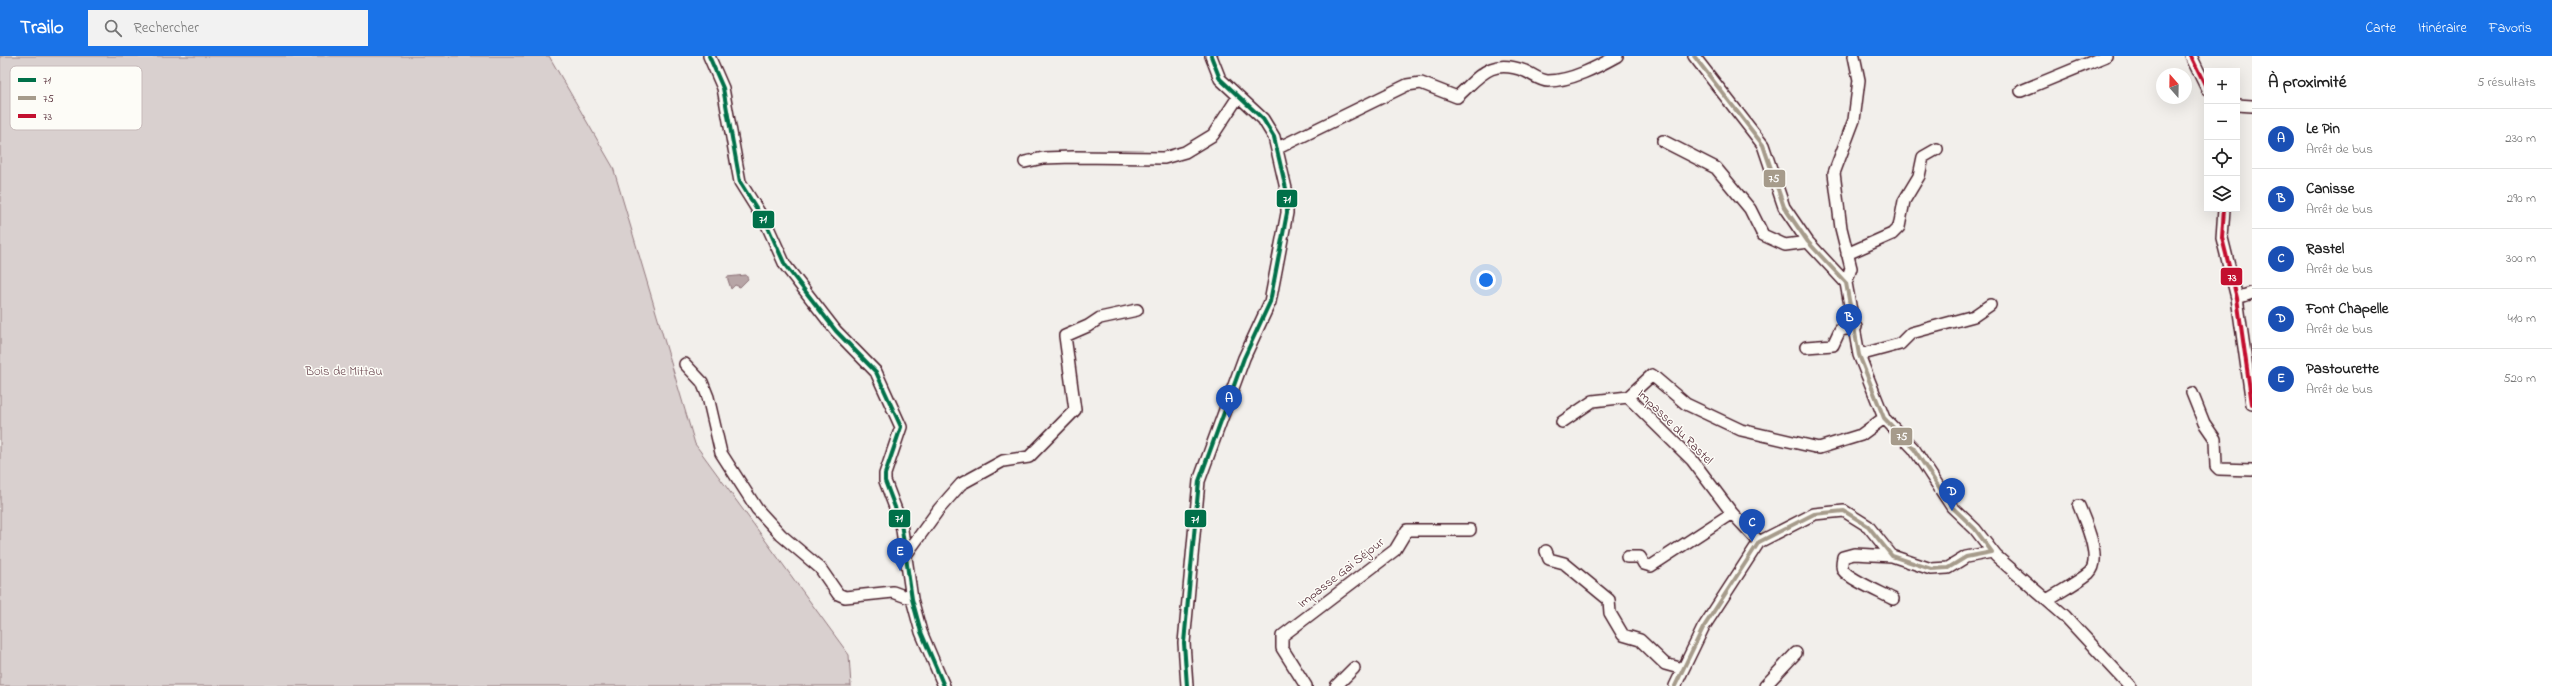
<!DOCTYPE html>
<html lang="fr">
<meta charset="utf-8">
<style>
:root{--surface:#fff;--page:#f2f2f2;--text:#222;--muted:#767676;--line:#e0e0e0;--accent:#1a73e8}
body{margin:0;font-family:"Indie Flower",sans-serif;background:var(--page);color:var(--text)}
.controls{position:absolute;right:12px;top:12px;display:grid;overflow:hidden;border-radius:0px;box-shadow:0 4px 16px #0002}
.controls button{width:36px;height:36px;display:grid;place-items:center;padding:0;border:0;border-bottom:1px solid var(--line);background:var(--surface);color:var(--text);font:20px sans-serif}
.compass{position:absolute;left:2156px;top:12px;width:36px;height:36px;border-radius:50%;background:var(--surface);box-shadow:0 4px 16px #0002;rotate:340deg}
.you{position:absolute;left:1486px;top:224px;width:14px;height:14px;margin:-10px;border:3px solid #fff;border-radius:50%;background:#1a73e8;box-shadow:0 0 0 6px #1a73e833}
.badge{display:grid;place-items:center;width:26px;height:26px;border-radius:50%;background:var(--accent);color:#fff;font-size:13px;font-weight:700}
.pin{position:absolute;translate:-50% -33px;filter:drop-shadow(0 1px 2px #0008)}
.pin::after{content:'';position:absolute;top:21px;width:14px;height:12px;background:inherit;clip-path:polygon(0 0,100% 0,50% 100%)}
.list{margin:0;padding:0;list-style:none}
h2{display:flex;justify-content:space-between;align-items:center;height:52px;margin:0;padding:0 16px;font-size:17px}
h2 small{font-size:13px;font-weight:400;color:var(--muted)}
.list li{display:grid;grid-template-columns:26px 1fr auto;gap:12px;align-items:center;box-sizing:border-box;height:60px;padding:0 16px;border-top:1px solid var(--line)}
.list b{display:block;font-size:15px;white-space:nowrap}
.list p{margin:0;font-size:13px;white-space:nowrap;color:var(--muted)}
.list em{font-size:13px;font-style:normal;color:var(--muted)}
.icon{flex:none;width:22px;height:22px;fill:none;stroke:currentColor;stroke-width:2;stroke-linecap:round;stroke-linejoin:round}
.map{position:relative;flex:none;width:2252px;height:630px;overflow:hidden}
header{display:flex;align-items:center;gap:24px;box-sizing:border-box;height:56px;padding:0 20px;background:var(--accent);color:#fff}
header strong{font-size:19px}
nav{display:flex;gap:22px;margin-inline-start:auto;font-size:14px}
.search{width:280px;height:36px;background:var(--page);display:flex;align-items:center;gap:10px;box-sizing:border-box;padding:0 14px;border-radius:0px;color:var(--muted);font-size:15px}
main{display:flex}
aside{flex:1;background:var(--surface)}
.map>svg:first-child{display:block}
</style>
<header>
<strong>Trailo</strong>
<div class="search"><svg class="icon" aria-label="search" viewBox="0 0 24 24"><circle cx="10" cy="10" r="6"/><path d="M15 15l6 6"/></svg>Rechercher</div>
<nav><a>Carte</a><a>Itinéraire</a><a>Favoris</a></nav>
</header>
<main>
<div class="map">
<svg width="2252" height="630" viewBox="0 0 2252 630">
<rect width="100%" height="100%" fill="#f2efeb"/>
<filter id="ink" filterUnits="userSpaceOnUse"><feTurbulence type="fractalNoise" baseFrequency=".025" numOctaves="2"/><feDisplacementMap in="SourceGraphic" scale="8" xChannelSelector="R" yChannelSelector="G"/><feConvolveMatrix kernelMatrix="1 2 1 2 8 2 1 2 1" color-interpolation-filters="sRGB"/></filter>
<g filter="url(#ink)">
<path fill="#d9d0cf" stroke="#92787d" d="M0,0h549l64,111 82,277 154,211 2,31h-851z"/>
<path fill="#b7a5a6" stroke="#8b6f75" d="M746,219l2,4 -8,8 -5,-2 -4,4 -4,-12z"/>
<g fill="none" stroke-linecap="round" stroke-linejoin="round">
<g stroke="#4a1f2b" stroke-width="14">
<path id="minor" d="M709,0l14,32 17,94 27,43 18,40 51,66 40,41 25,55 -16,47v7l16,42 11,76 9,33 23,54
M1694,0l69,89 21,62 24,35 38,41 13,72 25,63 30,31 38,58 23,22 21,27 69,60 65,70
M2191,0l16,33
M2021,35l85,-35
M2237,49l15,1
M1663,85l53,27 34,41 13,26 22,10 23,-3
M1278,92l129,-63 14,-2 36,14c24,-22 33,-39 68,-26 7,3 15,10 23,10 23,0 49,-14 69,-25
M1025,106l18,-4 30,-1 91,1 21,-6 28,-17 25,-38
M2224,153l-2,29 15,60 15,106
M1847,198l45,-20 7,-7 5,-26 15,-25 4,-19 14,-8
M1846,227l5,-15 -10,-40 -7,-55 20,-53 5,-40 -5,-24
M2237,242l15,-5
M1806,291l27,-2 7,-15 16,-3
M1859,299l41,-11 11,-11 63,-17 16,-11
M685,308l17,18 6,15 13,56 36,56 24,26 39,33 18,26 7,3 48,-5 19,7
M2192,337l12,30 11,16 1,27 3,3 33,1
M1628,341l24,-22 34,29 55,26 78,18 42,-13 23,-17
M1562,366l31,-21 35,-4 64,63 40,53 27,29
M1546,495l3,8 15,4 45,37 1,13 13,22 17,5 25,24 18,5
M905,500l34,-47 22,-25 42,-23 26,-4 46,-47 -10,-74 23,-10 12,-8 37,-8
M1892,500l-38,-2 -11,3c-1,5 -2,9 0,13 6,9 39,23 50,29
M1627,501h13l4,7 7,2 81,-53
M2047,544c14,-9 30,-17 42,-27 14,-13 -4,-52 -10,-67
M1187,630l-3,-43 15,-162 45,-123 26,-56 17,-89v-20l-13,-56 -11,-18 -43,-40 -9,-23
M1306,630l-24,-38v-12l113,-86 12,-20h63
M1336,630l18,-18
M1675,630l28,-58 56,-86 55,-28 30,-3 24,15 24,30 39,13 17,-1 18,-11 26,-5
M1765,630l31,-33"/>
</g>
<use href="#minor" stroke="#fdfcf7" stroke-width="11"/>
<g stroke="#fdfcf7" stroke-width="7">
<path id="bus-1" d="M709,0l14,32 17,94 27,43 18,40 51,66 40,41 25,55 -16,47v7l16,42 11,76 9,33 23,54
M1187,630l-3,-43 15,-162 45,-123 26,-56 17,-89v-20l-13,-56 -11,-18 -43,-40 -9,-23"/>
</g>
<g stroke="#fdfcf7" stroke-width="7">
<path id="bus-2" d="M1694,0l69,89 21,62 24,35 38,41 13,72 25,63 30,31 38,58 23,22 17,23
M1675,630l28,-58 56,-86 55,-28 30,-3 24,15 24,30 39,13 17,-1 18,-11 26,-5"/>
</g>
<g stroke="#fdfcf7" stroke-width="7">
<path id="bus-3" d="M2191,0l16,33
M2224,153l-2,29 15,60 15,106"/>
</g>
<use href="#bus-1" stroke="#007049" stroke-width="4"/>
<use href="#bus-2" stroke="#a69b8b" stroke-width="4"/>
<use href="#bus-3" stroke="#c3102f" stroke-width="4"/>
</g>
</g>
<g text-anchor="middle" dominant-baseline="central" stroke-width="3" stroke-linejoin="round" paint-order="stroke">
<g font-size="13" fill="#6e4b54" stroke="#fdfcf7">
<text x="344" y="315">Bois de Mittau</text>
</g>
<g font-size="13" fill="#4a1f2b" stroke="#fdfcf7">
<text transform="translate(1675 371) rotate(45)">Impasse du Rastel</text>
<text transform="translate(1341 517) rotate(-38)">Impasse Gai Séjour</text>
</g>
</g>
<rect x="10" y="10" width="132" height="64" rx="6" fill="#fdfcf7" stroke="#c7baba" stroke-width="1"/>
<rect x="18" y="22" width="18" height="4" fill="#007049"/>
<rect x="18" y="40" width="18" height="4" fill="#a69b8b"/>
<rect x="18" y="58" width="18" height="4" fill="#c3102f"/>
<g font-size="11" fill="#4a1f2b">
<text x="43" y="28">71</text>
<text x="43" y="46">75</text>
<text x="43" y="64">73</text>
</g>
<g stroke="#fdfcf7" stroke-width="1.5">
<rect x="1763" y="113" width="23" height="19" rx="4" fill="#a69b8b"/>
<rect x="1276" y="133" width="22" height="19" rx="4" fill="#007049"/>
<rect x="752" y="154" width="23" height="19" rx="4" fill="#007049"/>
<rect x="2220" y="211" width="23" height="19" rx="4" fill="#c3102f"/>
<rect x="1890" y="371" width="23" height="19" rx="4" fill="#a69b8b"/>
<rect x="888" y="453" width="23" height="19" rx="4" fill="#007049"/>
<rect x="1184" y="453" width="23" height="19" rx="4" fill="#007049"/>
</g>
<g font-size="11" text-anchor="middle" font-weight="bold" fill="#fff">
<text x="1774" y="126">75</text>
<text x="1287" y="147">71</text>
<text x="763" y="167">71</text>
<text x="2232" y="225">73</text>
<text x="1902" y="384">75</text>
<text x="899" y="466">71</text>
<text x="1195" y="467">71</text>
</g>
</svg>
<div class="controls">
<button>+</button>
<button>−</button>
<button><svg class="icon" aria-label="locate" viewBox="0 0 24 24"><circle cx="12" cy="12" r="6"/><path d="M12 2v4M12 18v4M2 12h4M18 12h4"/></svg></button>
<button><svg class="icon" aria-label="layers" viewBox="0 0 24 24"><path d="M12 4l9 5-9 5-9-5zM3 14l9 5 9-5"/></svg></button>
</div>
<svg class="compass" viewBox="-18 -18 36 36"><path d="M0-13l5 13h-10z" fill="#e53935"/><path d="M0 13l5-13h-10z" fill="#767676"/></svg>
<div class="you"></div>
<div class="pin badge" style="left:1229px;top:362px;background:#1a4fb4">A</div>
<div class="pin badge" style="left:1849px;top:281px;background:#1a4fb4">B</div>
<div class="pin badge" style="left:1752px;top:486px;background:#1a4fb4">C</div>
<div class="pin badge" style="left:1952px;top:455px;background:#1a4fb4">D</div>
<div class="pin badge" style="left:900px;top:515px;background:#1a4fb4">E</div>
</div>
<aside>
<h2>À proximité<small>5 résultats</small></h2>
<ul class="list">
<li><span class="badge" style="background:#1a4fb4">A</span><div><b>Le Pin</b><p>Arrêt de bus</p></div><em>230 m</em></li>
<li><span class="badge" style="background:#1a4fb4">B</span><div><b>Canisse</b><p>Arrêt de bus</p></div><em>290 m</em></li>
<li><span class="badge" style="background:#1a4fb4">C</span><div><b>Rastel</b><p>Arrêt de bus</p></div><em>300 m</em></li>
<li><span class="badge" style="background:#1a4fb4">D</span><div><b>Font Chapelle</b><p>Arrêt de bus</p></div><em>410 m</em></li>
<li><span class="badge" style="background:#1a4fb4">E</span><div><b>Pastourette</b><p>Arrêt de bus</p></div><em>520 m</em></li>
</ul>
</aside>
</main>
